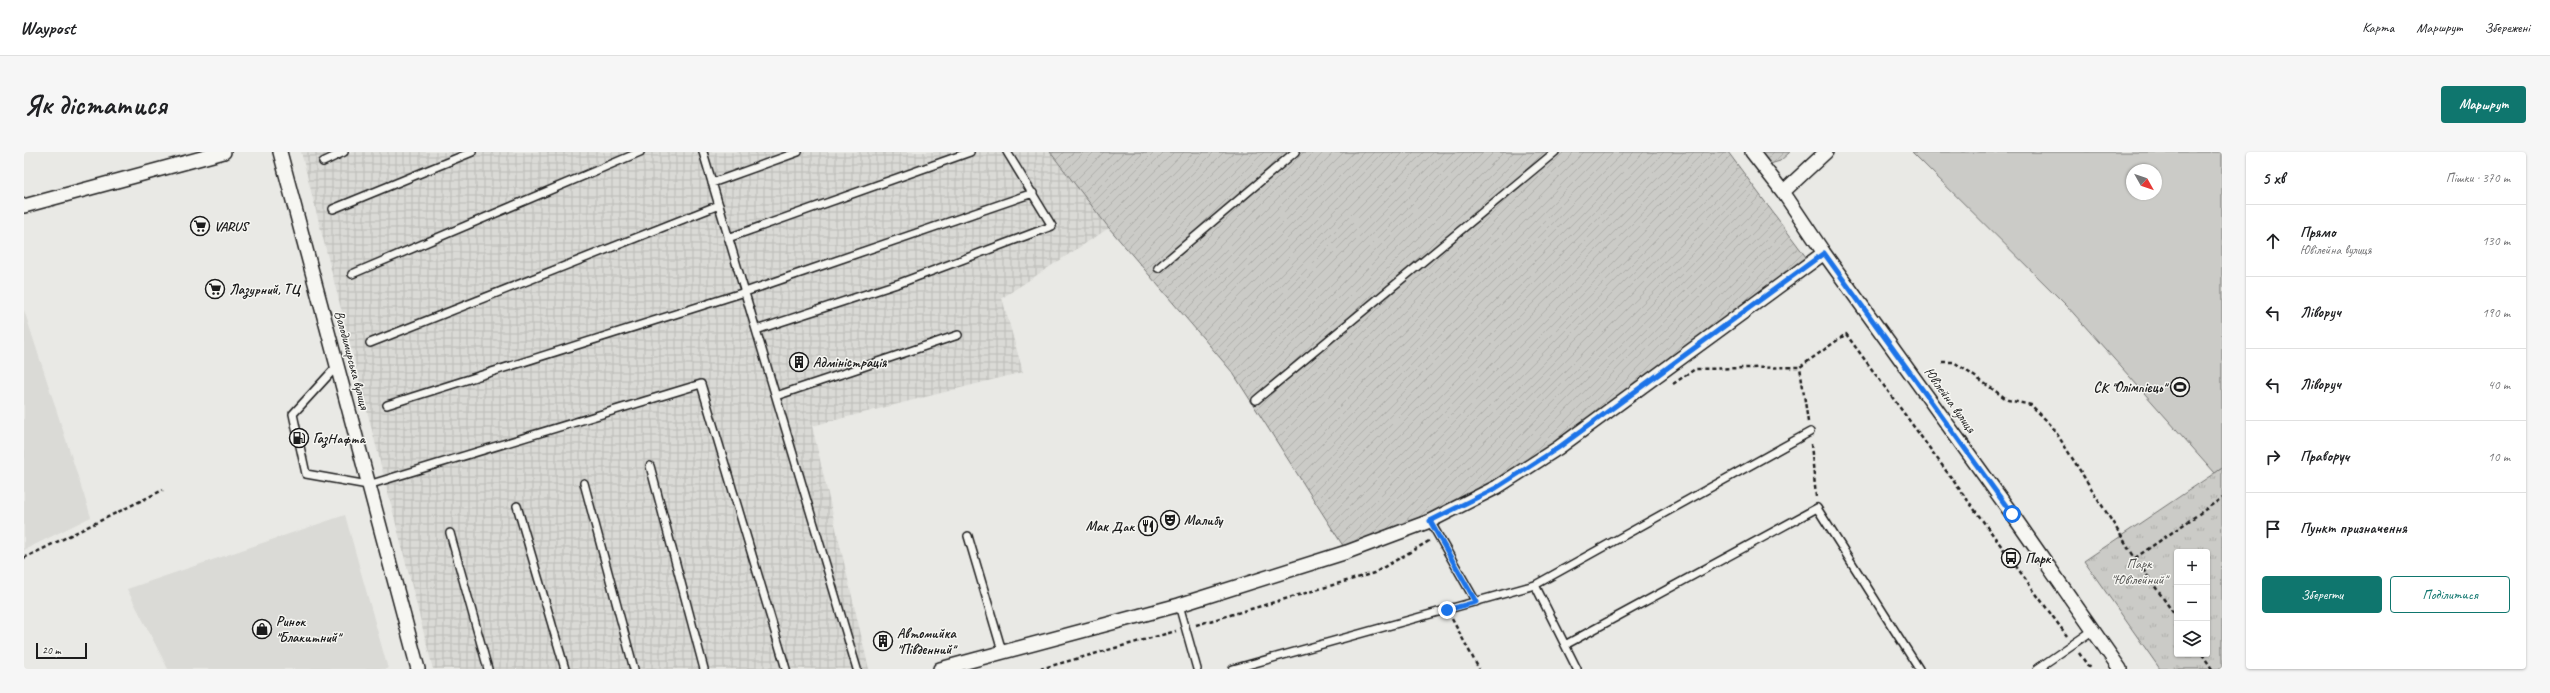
<!DOCTYPE html>
<html lang="uk">
<meta charset="utf-8">
<style>
:root{--surface:#fff;--page:#f6f6f6;--text:#202124;--muted:#757577;--line:#e0e0e0;--accent:#0f766e}
body{margin:0;font-family:Caveat,sans-serif;background:var(--page);color:var(--text)}
.controls{position:absolute;right:12px;bottom:12px;display:grid;overflow:hidden;border-radius:4px;box-shadow:0 1px 3px #0004}
.controls button{width:36px;height:36px;display:grid;place-items:center;padding:0;border:0;border-bottom:1px solid var(--line);background:var(--surface);color:var(--text);font:20px sans-serif}
.compass{position:absolute;left:2102px;top:12px;width:36px;height:36px;border-radius:50%;background:var(--surface);box-shadow:0 1px 3px #0004;rotate:130deg}
.scale{position:absolute;left:12px;bottom:10px;width:51px;box-sizing:border-box;padding-left:4px;border:2px solid #1c1c1c;border-top:0;font-size:11px;line-height:14px;white-space:nowrap;color:#1c1c1c;-webkit-text-stroke:3px #f6f6f2;paint-order:stroke}
.stop{position:absolute;width:12px;height:12px;margin:-9px;border:3px solid #1a73e8;border-radius:50%;background:#fff}
.stop.end{background:#1a73e8;border-color:#fff;box-shadow:0 1px 4px #0008}
.list{margin:0;padding:0;list-style:none}
h2{display:flex;justify-content:space-between;align-items:center;height:52px;margin:0;padding:0 16px;font-size:17px}
h2 small{font-size:13px;font-weight:400;color:var(--muted)}
.list li{display:grid;grid-template-columns:26px 1fr auto;gap:12px;align-items:center;box-sizing:border-box;height:72px;padding:0 16px;border-top:1px solid var(--line)}
.list b{display:block;font-size:15px;white-space:nowrap}
.list p{margin:0;font-size:13px;white-space:nowrap;color:var(--muted)}
.list em{font-size:13px;font-style:normal;color:var(--muted)}
.actions{display:flex;gap:8px;padding:12px 16px}
.actions a{flex:1;padding:9px 0;border:1px solid var(--accent);border-radius:4px;text-align:center;font-size:14px;color:var(--accent)}
.actions .main{background:var(--accent);color:#fff}
.icon{flex:none;width:22px;height:22px;fill:none;stroke:currentColor;stroke-width:2;stroke-linecap:round;stroke-linejoin:round}
.map{position:relative;flex:none;width:2198px;height:517px;overflow:hidden;border-radius:4px}
header{display:flex;align-items:center;gap:24px;box-sizing:border-box;height:56px;padding:0 20px;background:var(--surface);border-bottom:1px solid var(--line)}
header strong{font-size:19px}
nav{display:flex;gap:22px;margin-inline-start:auto;font-size:14px}
.intro{display:flex;align-items:center;justify-content:space-between;box-sizing:border-box;height:96px;padding:0 24px}
h1{margin:0;font-size:28px}
.button{padding:10px 18px;border-radius:4px;background:var(--accent);color:#fff;font-size:14px;font-weight:700}
main{display:flex;gap:24px;padding:0 24px}
aside{flex:1;background:var(--surface);border-radius:4px;box-shadow:0 1px 3px #0004}
.map>svg:first-child{display:block}
</style>
<header>
<strong>Waypost</strong>
<nav><a>Карта</a><a>Маршрут</a><a>Збережені</a></nav>
</header>
<div class="intro"><h1>Як дістатися</h1><a class="button">Маршрут</a></div>
<main>
<div class="map">
<svg width="2198" height="517" viewBox="0 0 2198 517">
<defs>
<pattern id="industrial-grid" width="8" height="8" patternUnits="userSpaceOnUse"><rect width="8" height="8" fill="#dadad6"/><path d="M0 4h8M4 0v8" fill="none" stroke="#babab7"/></pattern>
<pattern id="park-tufts" width="24" height="20" patternUnits="userSpaceOnUse"><rect width="24" height="20" fill="#cbcbc7"/><path d="M3 7l-1-3M5 7V3M7 7l1-3M15 17l-1-3M17 17v-4M19 17l1-3" fill="none" stroke="#aeaeaa"/></pattern>
<pattern id="garden-furrows" width="10" height="10" patternUnits="userSpaceOnUse"><rect width="10" height="10" fill="#cbcbc7"/><path d="M-1 1l2-2M0 10L10 0M9 11l2-2" fill="none" stroke="#aeaeaa"/></pattern>
</defs>
<rect width="100%" height="100%" fill="#e9e9e5"/>
<filter id="ink" filterUnits="userSpaceOnUse"><feTurbulence type="fractalNoise" baseFrequency=".025" numOctaves="2"/><feDisplacementMap in="SourceGraphic" scale="8" xChannelSelector="R" yChannelSelector="G"/><feConvolveMatrix kernelMatrix="1 2 1 2 8 2 1 2 1" color-interpolation-filters="sRGB"/></filter>
<g filter="url(#ink)">
<path fill="#dadad6" d="M0,158l67,207 -67,33z
M321,363l43,154h-220l-41,-80z"/>
<path fill="url(#industrial-grid)" d="M277,0h749l59,76 -107,70 21,74 -211,54 57,243h-436z"/>
<path fill="url(#park-tufts)" stroke="#747472" fill-rule="evenodd" d="M2198,316v201h-62l-76,-108zM2153,400h30v102h-30z"/>
<path fill="url(#garden-furrows)" stroke="#747472" d="M1026,0h678l81,109 -312,226 -150,65 -114,-179 -124,-145z
M1737,0h29l-10,9 -10,3z"/>
<path fill="#cbcbc7" stroke="#747472" fill-rule="evenodd" d="M1888,0h310v316l-7,5 -148,-167zM2108,18h24v24h-24z"/>
<g fill="none" stroke-linecap="round" stroke-linejoin="round">
<g stroke="#1c1c1c" stroke-width="10">
<path id="service" d="M679,0l154,517
M299,10l21,-10
M688,31l86,-31
M309,57l139,-57
M704,86l242,-86
M1134,116l137,-116
M328,122l288,-122
M732,178l144,-47 152,-57 -45,-74
M346,191l349,-138
M313,214l-44,48 13,60 62,11 333,-101 85,285
M752,244l182,-61
M1232,248l299,-248
M363,253l358,-113 288,-99
M626,314l54,203
M560,331l50,186
M493,354l48,163
M1406,369l46,81
M426,381l38,136
M944,384l34,115
M1511,433l275,-153
M1155,453l18,64
M1541,493l252,-137 102,161
M1209,517l302,-84 42,84
M2013,517l55,-38"/>
</g>
<g stroke="#1c1c1c" stroke-width="16">
<path id="minor" d="M256,0l138,517
M1728,0l31,40 41,61 188,261 108,155
M1759,40l43,-40
M0,54l200,-54
M916,517l239,-64 168,-53 83,-31 67,-34 61,-39 266,-195"/>
</g>
<path stroke="#1c1c1c" stroke-width="2.5" stroke-dasharray="4 3" stroke-linecap="butt" d="M1918,210h12l54,38 23,5 21,21 83,132 42,60
M1649,232l22,-15 105,-2
M1784,270l-8,-55 46,-33 221,302
M1787,292l5,53
M0,406l139,-68
M2111,406l87,-60
M1428,467l27,50
M1172,473l178,-52 55,-32
M2055,501l11,16
M2178,502l10,15
M1016,517l136,-38"/>
<use href="#service" stroke="#f6f6f2" stroke-width="7"/>
<use href="#minor" stroke="#f6f6f2" stroke-width="13"/>
</g>
</g>
<g fill="none" stroke-linecap="round" stroke-linejoin="round" filter="url(#ink)">
<path stroke="#1a73e8" stroke-width="5" d="M1423,458l29,-8 -46,-81 66,-33 62,-40 266,-195 188,261"/>
</g>
<defs>
<g id="supermarket-ring" transform="scale(1)"><circle r="9.5" fill="#f6f6f2" stroke="#1c1c1c" stroke-width="1.5"/><path d="M-6-5.5h2.5l.6 2H6L4.5 2H-2.5L-4.4-4H-6ZM-1.5 3.2a1.3 1.3 0 1 0 .1 0ZM3 3.2a1.3 1.3 0 1 0 .1 0Z" fill="#1c1c1c"/></g>
<g id="building-ring" transform="scale(1)"><circle r="9.5" fill="#f6f6f2" stroke="#1c1c1c" stroke-width="1.5"/><path d="M-4-6H4V6H1V3H-1V6H-4ZM-2.5-4.3h1.7v1.8h-1.7ZM.8-4.3h1.7v1.8H.8ZM-2.5-1h1.7V.8h-1.7ZM.8-1h1.7V.8H.8Z" fill="#1c1c1c"/></g>
<g id="stadium-ring" transform="scale(1)"><circle r="9.5" fill="#f6f6f2" stroke="#1c1c1c" stroke-width="1.5"/><path d="M0-5a6.5 5 0 1 0 0 10a6.5 5 0 1 0 0-10ZM-3.5-1.8h7v3.6h-7Z" fill="#1c1c1c"/></g>
<g id="fuel-ring" transform="scale(1)"><circle r="9.5" fill="#f6f6f2" stroke="#1c1c1c" stroke-width="1.5"/><path d="M-5.5-6h7V0h2V4h1.3V-2.5L3-4.5l.8-.8L6-3V5H2.5V1h-1V6h-7ZM-4.2-4.7v3.2H.2V-4.7Z" fill="#1c1c1c"/></g>
<g id="theatre-ring" transform="scale(1)"><circle r="9.5" fill="#f6f6f2" stroke="#1c1c1c" stroke-width="1.5"/><path d="M-5-5.5Q0-4 5-5.5V0Q5 5 0 6Q-5 5-5 0ZM-3.3-2.5H-1v1.5H-3.3ZM1-2.5H3.3v1.5H1ZM-2.8 1Q0 5.5 2.8 1Z" fill="#1c1c1c"/></g>
<g id="restaurant-ring" transform="scale(1)"><circle r="9.5" fill="#f6f6f2" stroke="#1c1c1c" stroke-width="1.5"/><path d="M-5-6h1v4h1v-4h1v4h1v-4h1v5L-1.5 .5V6h-2V.5L-5-1ZM5-6V6H3V1.5H1.5Q1.5-4 5-6Z" fill="#1c1c1c"/></g>
<g id="bus-ring" transform="scale(1)"><circle r="9.5" fill="#f6f6f2" stroke="#1c1c1c" stroke-width="1.5"/><path d="M-5-6H5V4H4V6H2V4H-2V6H-4V4H-5ZM-3.5-4V0h7V-4ZM-3.5 1.2v1.5H-2V1.2ZM2 1.2v1.5H3.5V1.2Z" fill="#1c1c1c"/></g>
<g id="shop-ring" transform="scale(1)"><circle r="9.5" fill="#f6f6f2" stroke="#1c1c1c" stroke-width="1.5"/><path d="M-5-2.5h2.3a2.7 3.5 0 0 1 5.4 0H5L5.5 6h-11ZM-1.5-2.5h3a1.5 2.3 0 0 0-3 0Z" fill="#1c1c1c"/></g>
</defs>
<g fill-rule="evenodd">
<use href="#supermarket-ring" x="176" y="74"/>
<use href="#supermarket-ring" x="191" y="137"/>
<use href="#building-ring" x="775" y="210"/>
<use href="#stadium-ring" x="2156" y="235"/>
<use href="#fuel-ring" x="275" y="286"/>
<use href="#theatre-ring" x="1146" y="368"/>
<use href="#restaurant-ring" x="1124" y="374"/>
<use href="#bus-ring" x="1987" y="406"/>
<use href="#shop-ring" x="238" y="477"/>
<use href="#building-ring" x="859" y="489"/>
</g>
<g text-anchor="middle" dominant-baseline="central" stroke-width="3" stroke-linejoin="round" paint-order="stroke">
<g font-size="14" font-weight="bold" fill="#1c1c1c" stroke="#f6f6f2" text-anchor="start">
<text x="190" y="74">VARUS</text>
<text x="205" y="137">Лазурний, ТЦ</text>
<text x="789" y="210">Адміністрація</text>
<text x="2142" y="235" text-anchor="end">СК "Олімпієць"</text>
<text x="289" y="286">ГазНафта</text>
<text x="1160" y="368">Малибу</text>
<text x="1110" y="374" text-anchor="end">Мак Дак</text>
<text x="2001" y="406">Парк</text>
<text x="252" y="469">Ринок<tspan x="252" dy="16">"Блакитний"</tspan></text>
<text x="873" y="481">Автомийка<tspan x="873" dy="16">"Південний"</tspan></text>
</g>
<g font-size="14" fill="#1c1c1c" stroke="#f6f6f2">
<text transform="translate(328 208) rotate(75)">Володимирська вулиця</text>
<text transform="translate(1926 248) rotate(54)">Ювілейна вулиця</text>
</g>
<g font-size="14" fill="#51514f" stroke="#f6f6f2">
<text x="2115" y="411">Парк<tspan x="2115" dy="16">"Ювілейний"</tspan></text>
</g>
</g>
</svg>
<div class="controls">
<button>+</button>
<button>−</button>
<button><svg class="icon" aria-label="layers" viewBox="0 0 24 24"><path d="M12 4l9 5-9 5-9-5zM3 14l9 5 9-5"/></svg></button>
</div>
<svg class="compass" viewBox="-18 -18 36 36"><path d="M0-13l5 13h-10z" fill="#e53935"/><path d="M0 13l5-13h-10z" fill="#757577"/></svg>
<div class="scale">20 m</div>
<div class="stop" style="left:1988px;top:362px"></div>
<div class="stop end" style="left:1423px;top:458px"></div>
</div>
<aside>
<h2>5 хв<small>Пішки · 370 m</small></h2>
<ul class="list">
<li><svg class="icon" aria-label="ahead" viewBox="0 0 24 24"><path d="M12 20V5M6 11l6-6 6 6"/></svg><div><b>Прямо</b><p>Ювілейна вулиця</p></div><em>130 m</em></li>
<li><svg class="icon" aria-label="left" viewBox="0 0 24 24"><path d="M17 20v-9H6M10 6l-5 5 5 5"/></svg><div><b>Ліворуч</b></div><em>190 m</em></li>
<li><svg class="icon" aria-label="left" viewBox="0 0 24 24"><path d="M17 20v-9H6M10 6l-5 5 5 5"/></svg><div><b>Ліворуч</b></div><em>40 m</em></li>
<li><svg class="icon" aria-label="right" viewBox="0 0 24 24"><path d="M7 20v-9h11M14 6l5 5-5 5"/></svg><div><b>Праворуч</b></div><em>10 m</em></li>
<li><svg class="icon" aria-label="arrive" viewBox="0 0 24 24"><path d="M6 21V4h12l-3 4 3 4H6"/></svg><div><b>Пункт призначення</b></div></li>
</ul>
<div class="actions"><a class="main">Зберегти</a><a>Поділитися</a></div>
</aside>
</main>
